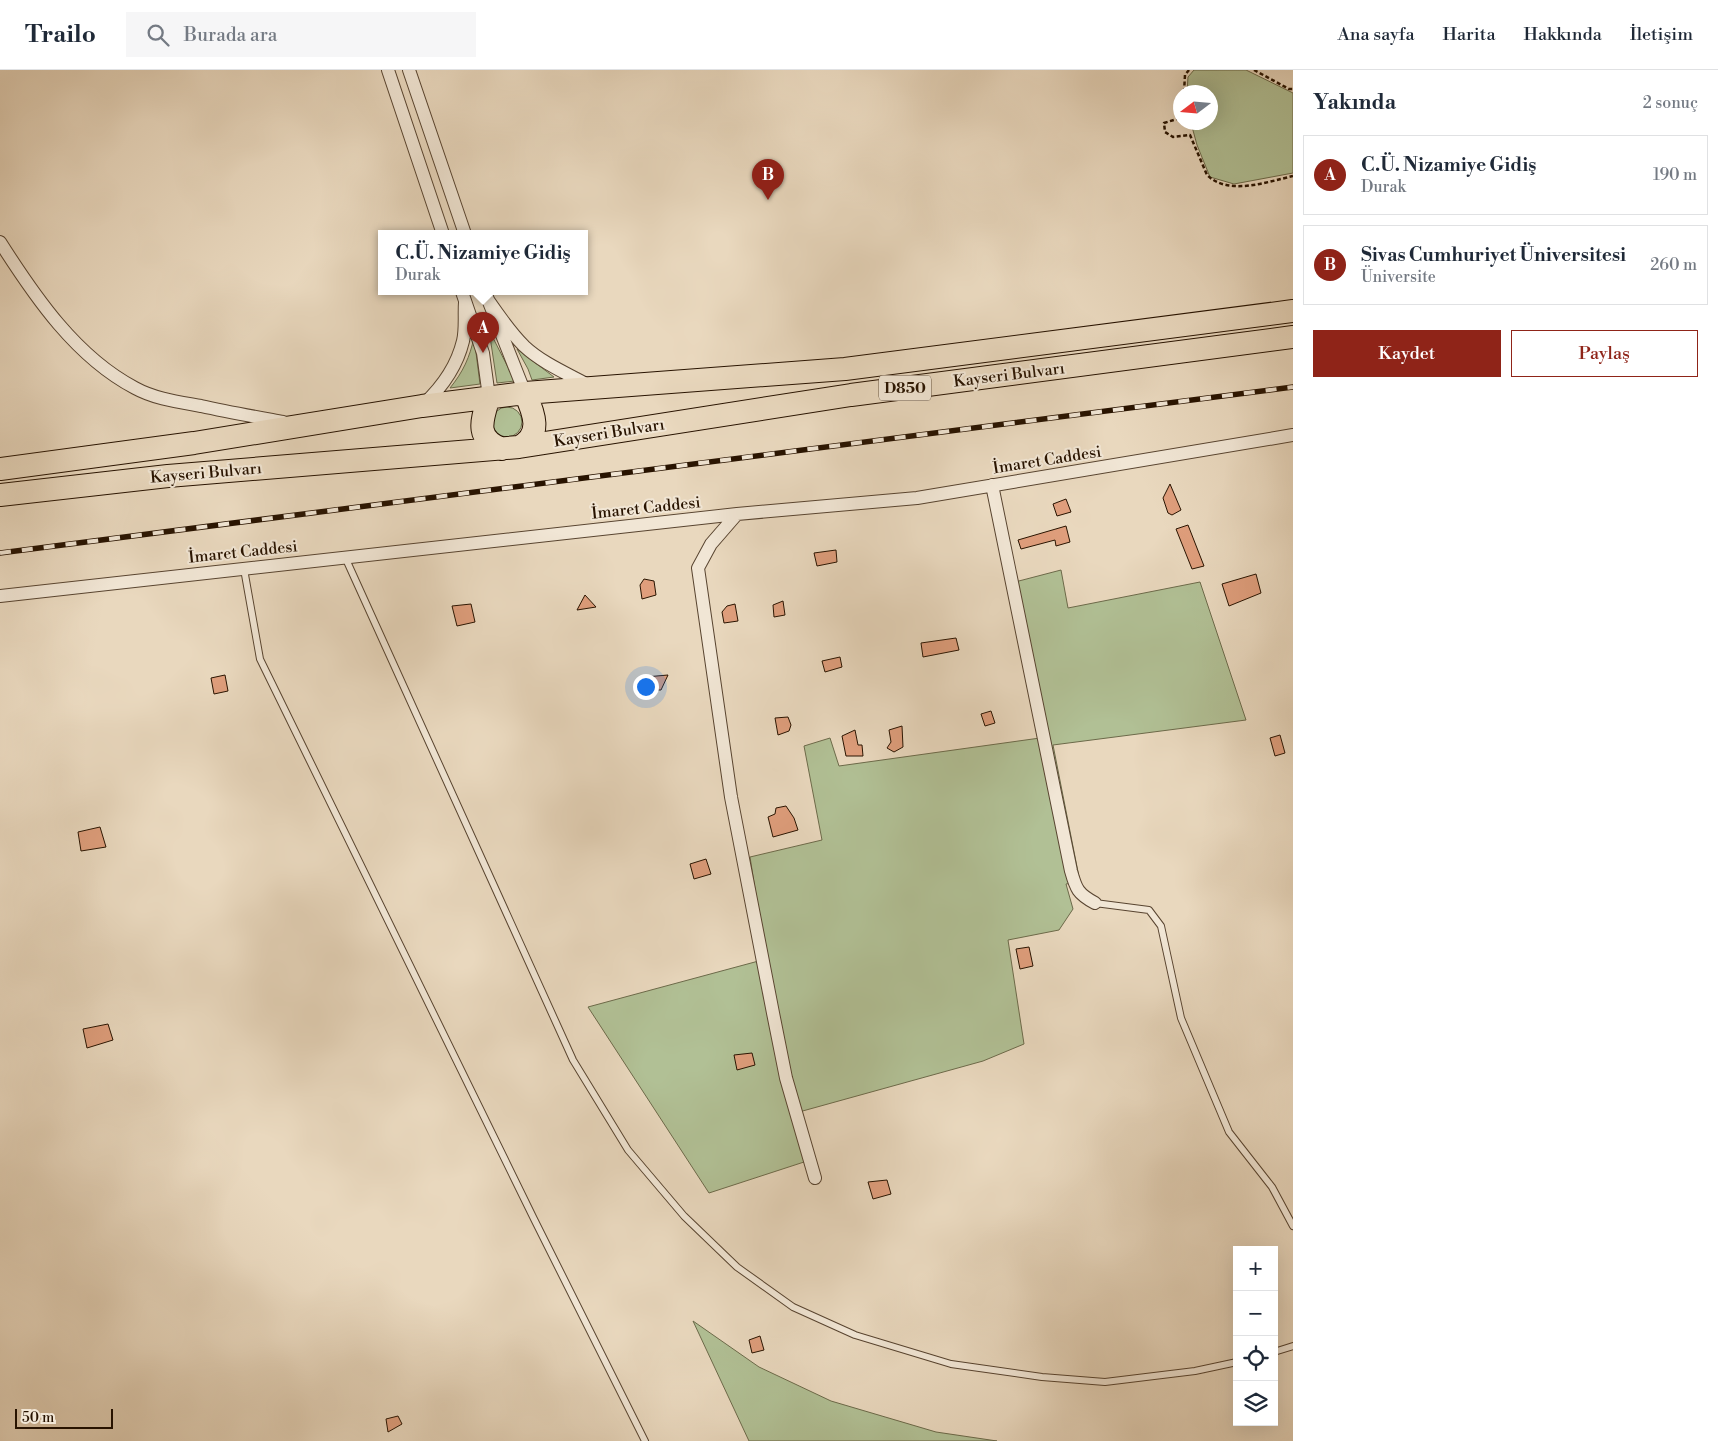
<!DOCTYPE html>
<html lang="tr">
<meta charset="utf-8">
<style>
:root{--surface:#fff;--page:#f6f6f7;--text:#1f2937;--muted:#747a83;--line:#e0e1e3;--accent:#8f2418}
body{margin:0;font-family:"Libre Bodoni",serif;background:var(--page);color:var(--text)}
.controls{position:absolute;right:15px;bottom:15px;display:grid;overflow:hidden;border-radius:0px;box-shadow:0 5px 20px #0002}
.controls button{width:45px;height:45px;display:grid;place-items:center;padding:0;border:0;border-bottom:1px solid var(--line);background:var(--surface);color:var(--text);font:25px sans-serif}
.compass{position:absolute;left:1173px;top:15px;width:45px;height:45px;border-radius:50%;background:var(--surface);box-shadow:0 5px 20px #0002;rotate:254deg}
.scale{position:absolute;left:15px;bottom:12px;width:98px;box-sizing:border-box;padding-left:5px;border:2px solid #281300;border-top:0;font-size:14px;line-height:18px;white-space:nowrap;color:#281300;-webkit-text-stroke:4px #f1e6d5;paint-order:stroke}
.you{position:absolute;left:645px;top:616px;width:18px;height:18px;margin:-12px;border:4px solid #fff;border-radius:50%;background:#1a73e8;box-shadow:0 0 0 8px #1a73e833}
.badge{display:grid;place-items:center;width:32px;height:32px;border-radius:50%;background:var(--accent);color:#fff;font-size:16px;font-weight:700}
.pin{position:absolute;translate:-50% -41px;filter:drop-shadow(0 1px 2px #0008)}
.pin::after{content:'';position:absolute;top:26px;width:18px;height:15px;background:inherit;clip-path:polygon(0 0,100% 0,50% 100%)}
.popup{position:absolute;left:378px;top:160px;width:210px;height:65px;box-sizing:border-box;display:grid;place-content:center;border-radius:0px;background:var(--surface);filter:drop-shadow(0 1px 4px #0005);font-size:16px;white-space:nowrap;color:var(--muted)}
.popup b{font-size:19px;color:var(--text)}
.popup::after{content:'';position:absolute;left:50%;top:100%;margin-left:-10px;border:10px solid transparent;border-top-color:var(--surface)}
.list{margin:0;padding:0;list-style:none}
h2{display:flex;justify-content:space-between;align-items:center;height:65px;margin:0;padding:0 20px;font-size:21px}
h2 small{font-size:16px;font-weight:400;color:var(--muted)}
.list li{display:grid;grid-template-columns:32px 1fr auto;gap:15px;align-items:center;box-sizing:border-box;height:80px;margin:0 10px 10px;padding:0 10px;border:1px solid var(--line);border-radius:0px}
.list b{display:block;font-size:19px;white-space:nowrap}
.list p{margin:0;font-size:16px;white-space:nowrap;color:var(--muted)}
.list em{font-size:16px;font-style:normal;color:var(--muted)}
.actions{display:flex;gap:10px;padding:15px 20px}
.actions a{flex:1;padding:11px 0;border:1px solid var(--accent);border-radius:0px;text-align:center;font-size:18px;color:var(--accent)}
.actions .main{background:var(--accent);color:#fff}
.icon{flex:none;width:28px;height:28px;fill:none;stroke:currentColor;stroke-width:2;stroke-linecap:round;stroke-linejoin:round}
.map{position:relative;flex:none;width:1293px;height:1371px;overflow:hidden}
header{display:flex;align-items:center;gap:30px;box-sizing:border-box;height:70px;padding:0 25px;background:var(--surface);border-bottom:1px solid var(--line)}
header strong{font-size:24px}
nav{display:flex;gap:28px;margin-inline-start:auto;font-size:18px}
.search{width:350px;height:45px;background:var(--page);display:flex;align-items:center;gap:12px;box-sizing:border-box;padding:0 18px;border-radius:0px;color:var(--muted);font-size:19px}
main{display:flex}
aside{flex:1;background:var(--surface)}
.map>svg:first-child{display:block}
</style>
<header>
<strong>Trailo</strong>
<div class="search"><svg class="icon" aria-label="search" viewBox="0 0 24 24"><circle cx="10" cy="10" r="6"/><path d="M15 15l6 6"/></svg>Burada ara</div>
<nav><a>Ana sayfa</a><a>Harita</a><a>Hakkında</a><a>İletişim</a></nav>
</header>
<main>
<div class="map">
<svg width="1293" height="1371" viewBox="0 0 1293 1371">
<rect width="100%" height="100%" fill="#e9d8be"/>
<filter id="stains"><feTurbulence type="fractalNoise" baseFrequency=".004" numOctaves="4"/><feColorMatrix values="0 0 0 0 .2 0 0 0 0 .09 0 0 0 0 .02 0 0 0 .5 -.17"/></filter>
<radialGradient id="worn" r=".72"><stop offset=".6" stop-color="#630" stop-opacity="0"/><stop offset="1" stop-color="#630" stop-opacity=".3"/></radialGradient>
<path fill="#b1c095" stroke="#6c6a4a" d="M1194,0h52l47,23v80l-59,11 -24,-7 -13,-32 -6,-22 19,-1v-30h-23l1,-15z
M489,260l26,51 -18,2z
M474,267l6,47 -30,4c13,-16 20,-31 24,-51z
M517,279l37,28 -22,3 -4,-11z
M492 352a15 15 0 1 1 30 0a15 15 0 1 1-30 0Z
M1061,500l7,38 132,-26 46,138 -193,25 27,137 -14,2 7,25 -14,21 -51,10 16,104 -41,17 -184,51 5,50 -95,31 -121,-186 178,-48 -16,-102 72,-17 -18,-94 26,-8 9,28 201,-28 -25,-156z
M693,1251l66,46 72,34 105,31 61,9h-248z"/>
<path fill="#df9e7c" stroke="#281300" d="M1170,414l11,26 -9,5 -4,-2 -5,-15z
M1066,429l5,13 -14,4 -4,-12z
M1188,455l16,41 -12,3 -16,-40z
M1066,456l4,16 -14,4 -1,-6 -34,9 -3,-9z
M836,480l1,12 -20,4 -3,-13z
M1256,504l5,19 -32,13 -7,-22z
M644,509l10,2 2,14 -14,4 -2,-14z
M585,525l11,12 -19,3z
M783,531l2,14 -11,2 -1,-12z
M471,534l4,18 -18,4 -5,-20z
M735,534l3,17 -14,2 -2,-11 5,-6z
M956,568l3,12 -36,7 -2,-14z
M840,587l2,10 -17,5 -3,-11z
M225,605l3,16 -14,3 -3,-16z
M668,605l-7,15h-6l-10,-13z
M991,641l4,12 -10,3 -4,-12z
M788,647l3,8 -2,6 -11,4 -3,-17z
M902,656l1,21 -9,5 -7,-4 4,-6 -2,-12z
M855,660l3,15h4l1,11h-17l-4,-20z
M1280,665l5,18 -10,3 -5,-18z
M786,736l8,12 4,12 -25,7 -5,-20 7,-3 1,-6z
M100,757l6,20 -25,4 -3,-19z
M706,789l5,15 -17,5 -4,-15z
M1029,877l4,19 -13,3 -4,-20z
M108,954l5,16 -26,8 -4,-19z
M752,983l3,12 -18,5 -3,-15z
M887,1110l4,14 -18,5 -5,-17z
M760,1266l4,14 -12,3 -3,-13z
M398,1346l4,8 -14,8 -2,-13z"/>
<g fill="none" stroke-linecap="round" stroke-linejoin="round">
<g stroke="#584430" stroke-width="8">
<path id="lane" d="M345,487l228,503 55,90 56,66 53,51 56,40 62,28 96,29 91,13 63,5 90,-11 42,-9
M244,499l16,90 274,560 111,222
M1095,833l54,7 12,16 20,92 48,114 43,55 21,39
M1274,1282l19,-6"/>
</g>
<g stroke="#584430" stroke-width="14">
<path id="street" d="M388,0l55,164
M409,0l56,164
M0,172c35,55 76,115 135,146 20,11 44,14 66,18 27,6 55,11 82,16
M462,222l21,61 6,44
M485,222l40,101
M488,230c11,16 22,32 36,46 18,17 44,28 66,40
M424,334c18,-17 33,-38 39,-63 3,-12 1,-27 2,-39
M992,415l79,386c5,18 7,23 24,32
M737,444l-26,30 -13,24 33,229 42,216 13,65 29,100
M0,526l737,-82 180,-16 376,-63"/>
</g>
<g stroke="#281300" stroke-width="24">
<path id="highway" d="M489,327c-7,23 -15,41 13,52
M519,377l332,-52 442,-58
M0,399l194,-26 228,-37 103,-13 320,-24 448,-58
M0,425l168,-19 351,-29c24,-12 15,-34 6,-54"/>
</g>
<path stroke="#281300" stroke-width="2.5" stroke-dasharray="4 2.5" stroke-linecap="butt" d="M1254,0l35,19h4
M1184,22l1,-17 4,-5
M1180,48l-16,5 1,9 8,5 17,-2 17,40c21,21 60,7 86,1"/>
<use href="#lane" stroke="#f1e6d5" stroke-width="6"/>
<use href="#street" stroke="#f1e6d5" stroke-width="12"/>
<use href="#highway" stroke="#e9d8be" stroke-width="22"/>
<g stroke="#281300" stroke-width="5.5">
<path id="rail" d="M0,483l1293,-166"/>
</g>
<use href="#rail" stroke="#f1e6d5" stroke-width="4" stroke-dasharray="11" stroke-linecap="butt"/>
</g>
<g text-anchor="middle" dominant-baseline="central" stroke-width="4" stroke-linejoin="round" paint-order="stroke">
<rect fill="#f1e6d5" stroke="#645240" stroke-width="1" x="879" y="305.5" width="52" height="25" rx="4"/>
<g font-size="15" font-weight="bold" fill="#281300">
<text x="905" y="318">D850</text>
</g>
<g font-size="16" fill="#281300" stroke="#f1e6d5">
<text transform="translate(1009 305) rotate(-7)">Kayseri Bulvarı</text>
<text transform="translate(609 363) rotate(-9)">Kayseri Bulvarı</text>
<text transform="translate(1047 390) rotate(-9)">İmaret Caddesi</text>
<text transform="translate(206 403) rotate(-5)">Kayseri Bulvarı</text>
<text transform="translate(646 438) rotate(-6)">İmaret Caddesi</text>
<text transform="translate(243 482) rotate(-6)">İmaret Caddesi</text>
</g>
</g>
<rect width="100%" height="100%" filter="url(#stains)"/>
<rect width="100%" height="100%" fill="url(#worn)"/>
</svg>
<div class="controls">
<button>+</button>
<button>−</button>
<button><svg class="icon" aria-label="locate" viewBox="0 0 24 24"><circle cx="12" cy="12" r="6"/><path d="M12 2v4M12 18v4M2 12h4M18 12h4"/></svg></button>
<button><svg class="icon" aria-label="layers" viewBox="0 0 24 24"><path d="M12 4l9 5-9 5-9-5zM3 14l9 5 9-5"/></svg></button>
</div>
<svg class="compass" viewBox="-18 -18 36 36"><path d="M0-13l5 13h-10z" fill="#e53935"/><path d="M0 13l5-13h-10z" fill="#747a83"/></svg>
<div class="scale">50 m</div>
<div class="you"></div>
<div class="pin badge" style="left:483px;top:283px">A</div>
<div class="popup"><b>C.Ü. Nizamiye Gidiş</b>Durak</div>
<div class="pin badge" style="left:768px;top:130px">B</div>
</div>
<aside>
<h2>Yakında<small>2 sonuç</small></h2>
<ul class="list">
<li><span class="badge">A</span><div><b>C.Ü. Nizamiye Gidiş</b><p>Durak</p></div><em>190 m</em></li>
<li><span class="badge">B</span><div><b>Sivas Cumhuriyet Üniversitesi</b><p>Üniversite</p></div><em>260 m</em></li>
</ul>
<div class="actions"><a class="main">Kaydet</a><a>Paylaş</a></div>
</aside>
</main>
